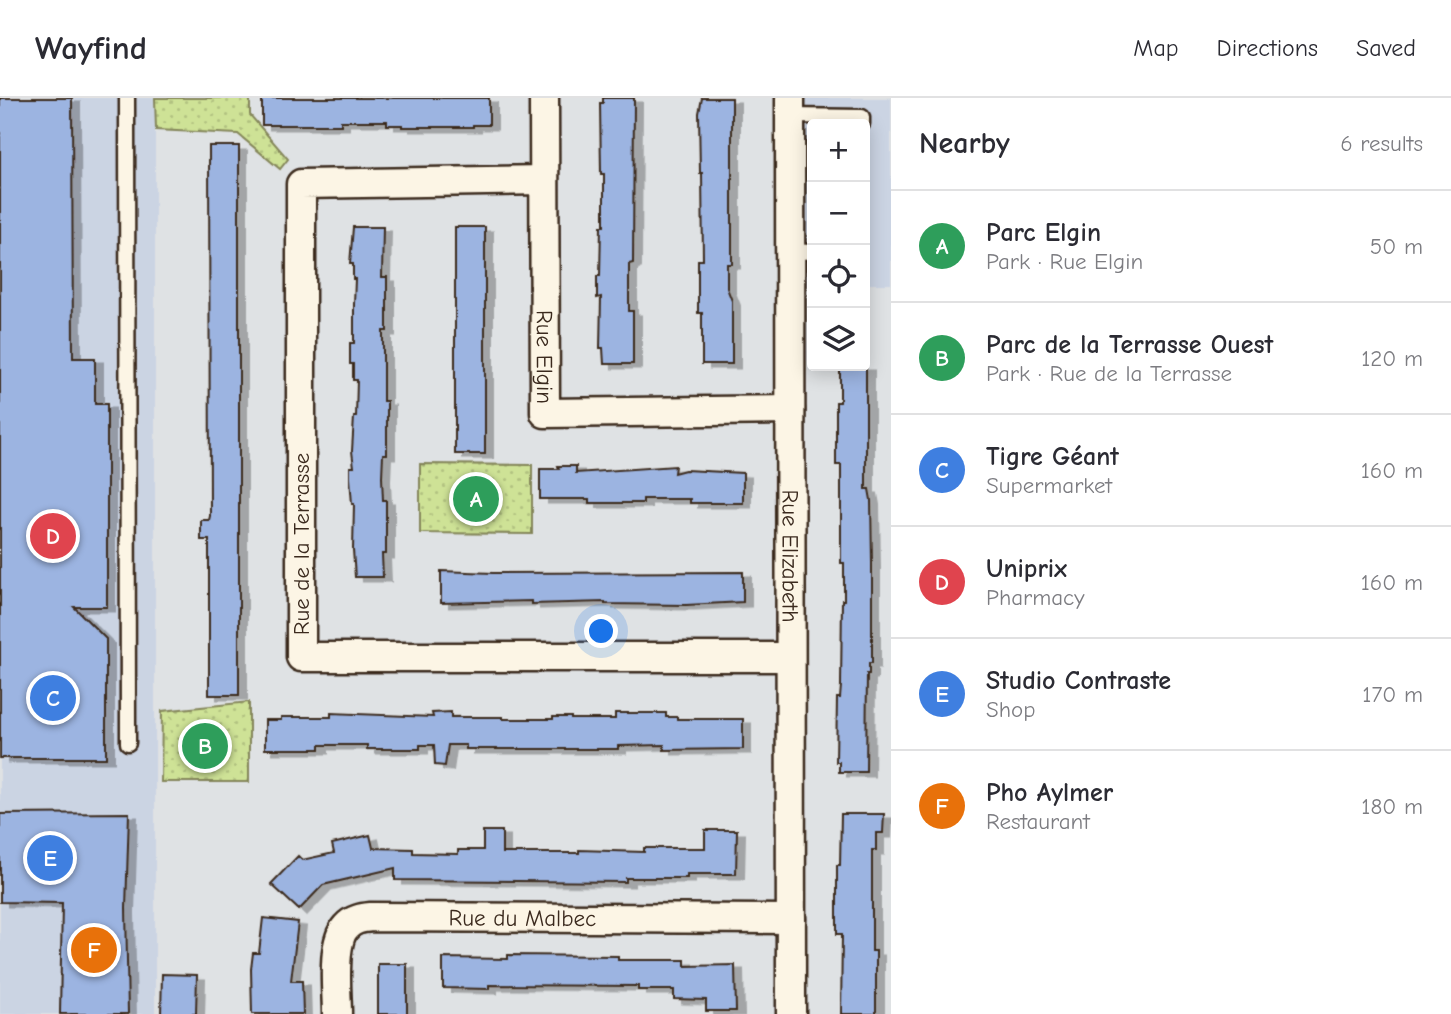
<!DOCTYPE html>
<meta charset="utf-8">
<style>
:root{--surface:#fff;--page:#f7f7f7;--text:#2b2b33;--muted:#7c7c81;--line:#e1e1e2;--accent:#d1495b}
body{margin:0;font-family:"Comic Neue",sans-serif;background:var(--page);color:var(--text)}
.controls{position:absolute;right:21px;top:21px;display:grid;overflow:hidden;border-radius:7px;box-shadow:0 4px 18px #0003}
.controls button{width:63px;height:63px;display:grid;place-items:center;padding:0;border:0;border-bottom:2px solid var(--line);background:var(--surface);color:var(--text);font:35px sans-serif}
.you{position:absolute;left:602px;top:534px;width:24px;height:24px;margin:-18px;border:5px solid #fff;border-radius:50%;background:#1a73e8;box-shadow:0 0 0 10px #1a73e833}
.badge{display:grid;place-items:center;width:46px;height:46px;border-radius:50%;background:var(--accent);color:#fff;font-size:23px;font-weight:700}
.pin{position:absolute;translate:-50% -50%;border:4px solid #fff;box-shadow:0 2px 7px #0006}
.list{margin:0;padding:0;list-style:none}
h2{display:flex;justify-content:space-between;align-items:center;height:91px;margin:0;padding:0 28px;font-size:30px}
h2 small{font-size:23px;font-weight:400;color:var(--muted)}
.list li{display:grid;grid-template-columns:46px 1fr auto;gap:21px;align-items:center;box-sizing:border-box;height:112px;padding:0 28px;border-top:2px solid var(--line)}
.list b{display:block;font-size:26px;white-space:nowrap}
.list p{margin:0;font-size:23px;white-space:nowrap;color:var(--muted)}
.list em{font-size:23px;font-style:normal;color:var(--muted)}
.icon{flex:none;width:38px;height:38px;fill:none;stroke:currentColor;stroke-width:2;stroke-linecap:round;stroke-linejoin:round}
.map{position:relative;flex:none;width:891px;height:916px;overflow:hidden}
header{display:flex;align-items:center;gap:42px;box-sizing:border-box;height:98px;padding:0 35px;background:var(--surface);border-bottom:2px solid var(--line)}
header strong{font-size:33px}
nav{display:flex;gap:38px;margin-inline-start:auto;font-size:24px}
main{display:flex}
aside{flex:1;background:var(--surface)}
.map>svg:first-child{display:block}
</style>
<header>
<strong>Wayfind</strong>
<nav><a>Map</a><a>Directions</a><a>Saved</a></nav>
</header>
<main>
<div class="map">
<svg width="891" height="916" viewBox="0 0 891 916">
<defs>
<pattern id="park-dots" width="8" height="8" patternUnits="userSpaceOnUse" patternTransform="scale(1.75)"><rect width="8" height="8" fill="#cee296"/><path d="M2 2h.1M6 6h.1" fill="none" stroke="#b2c281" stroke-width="1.8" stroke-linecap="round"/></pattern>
<filter id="shadow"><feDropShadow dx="8" dy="4.5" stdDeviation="0" flood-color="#0004"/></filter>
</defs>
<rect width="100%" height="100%" fill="#dfe2e4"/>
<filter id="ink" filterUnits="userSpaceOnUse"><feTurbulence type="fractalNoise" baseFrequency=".0143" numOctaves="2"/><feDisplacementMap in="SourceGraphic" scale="14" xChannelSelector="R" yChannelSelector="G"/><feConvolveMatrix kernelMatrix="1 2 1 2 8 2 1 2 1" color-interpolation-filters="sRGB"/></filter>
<g filter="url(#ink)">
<path fill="#cbd4e3" d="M0,0h155v916h-155z
M790,0h101v186h-26v-160h-53v161h-23z"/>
<path fill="url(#park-dots)" stroke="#84865a" stroke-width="2" d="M155,0h95v17l38,44 -8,10 -42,-35 -82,-4z
M420,366l112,1v69l-112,-1z
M249,604v80h-88l1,-71z"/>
<path fill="#9cb4e1" stroke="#3b2a1e" stroke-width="2" filter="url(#shadow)" d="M0,0h72l1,260h22v46h12v203h-33l32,32v119h-106z
M262,0h227v27h-16v2h-71v-2h-15v-4h-46v4h-79z
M603,0h31l-1,165 -4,1v47h4v53h-29l-1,-16h-3l1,-51 -4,1v-22h3l1,-50h3v-52h-3l-1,-71h3z
M702,0h30v166h-5v24l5,13v63h-30v-51h-4v-53h5l-1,-87h-2l-1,-60z
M209,48h30v549h-30v-155h-8v-20h8l1,-4z
M353,129h30l-1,50h5v54h-4v70h4v53h-4l-1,23 1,23h3v54h-4l1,23h-28l-2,-27 1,-46h-2l-2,-26v-11h4l-2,-16 2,-34h2l1,-37h-4v-16h-3v-21h4v-39l1,-25h-2v-15h-3z
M455,129h30v227h-30z
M840,268h26v123h3l2,11 1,63v100h-3v11h-2l-1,98h-27v-10h-3l1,-64h3l1,-12 1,-86h2v-37h-3v-98h-5v-63h4z
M558,368h18v7l99,-7 -1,7 11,-3 58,3v30h-53v-4h-47v4h-54v-4h-49v-30h19z
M441,473l52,2 250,-1v30l-57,3 -81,-1v-2l-73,2v-3l-91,2z
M451,614v5h52v2h50v-2h18v2h44v-6h51v4h11v2h66v30l-79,1v-5l-46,1v3h-152v-4h-18l-3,21 -10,-1 -1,-20h-14v4h-53v-4h-47v4h-55v-29h16v-3h50v-4l102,4 -1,-4z
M129,715l-3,95 2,106h-68l2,-111 -62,-1v-88z
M841,716h43l-1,19h-7v17h-4v101h4v63h-35l1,-80h-5v-69h3z
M705,732h32l-1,44h-49v4h-61v4l-231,-2v-12l-72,17 -24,25 -28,-26 27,-28 4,4 32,-7 -2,-9 38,-9 3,13 40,1v4l45,1v-4h25v-19h19v22h77v-3l65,2v-4h61z
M263,820l35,4 -7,59h11l1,33h-51l-1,-45 2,-16h6z
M508,857l110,1v4h67v6l50,-1 1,46h-30v-11l-32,-1v-9h-36v-4l-149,-1v4l-46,-1v-30l65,1z
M378,866h29v50h-29z
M162,876l35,1 -1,39h-35z"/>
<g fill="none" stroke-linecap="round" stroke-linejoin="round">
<g stroke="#3b2a1e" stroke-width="19">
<path id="service" d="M127,0l1,645
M790,18l72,1v7
M789,153l23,1"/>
</g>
<g stroke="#3b2a1e" stroke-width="33">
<g id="minor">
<path id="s1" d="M544,0l1,315 245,-3"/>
<path id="s2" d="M790,0l1,916"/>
<path d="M543,82l-242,4v473h489"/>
<path id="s3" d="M337,916c0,-22 -6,-71 9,-87 7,-8 16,-9 25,-10l420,2"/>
</g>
</g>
<use href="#service" stroke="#fcf5e5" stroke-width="14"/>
<use href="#minor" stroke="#fcf5e5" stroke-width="28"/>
</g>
</g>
<g text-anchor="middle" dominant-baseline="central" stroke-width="7" stroke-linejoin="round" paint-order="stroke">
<g font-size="23" fill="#3b2a1e" stroke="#fcf5e5">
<text stroke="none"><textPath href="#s1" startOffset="259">Rue Elgin</textPath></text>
<text transform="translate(301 446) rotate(-90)">Rue de la Terrasse</text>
<text stroke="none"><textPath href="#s2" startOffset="458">Rue Elizabeth</textPath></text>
<text stroke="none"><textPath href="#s3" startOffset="268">Rue du Malbec</textPath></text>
</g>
</g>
</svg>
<div class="controls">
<button>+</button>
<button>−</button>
<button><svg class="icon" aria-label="locate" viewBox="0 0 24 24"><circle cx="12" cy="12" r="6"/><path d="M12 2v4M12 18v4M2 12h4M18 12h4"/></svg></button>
<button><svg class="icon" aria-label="layers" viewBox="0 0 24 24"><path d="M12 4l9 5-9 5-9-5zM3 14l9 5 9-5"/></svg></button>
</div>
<div class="you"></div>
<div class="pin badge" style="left:476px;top:401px;background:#2e9e5b">A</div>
<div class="pin badge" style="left:205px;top:648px;background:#2e9e5b">B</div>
<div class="pin badge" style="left:53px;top:600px;background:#3f7fe0">C</div>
<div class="pin badge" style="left:53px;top:438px;background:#e0444e">D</div>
<div class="pin badge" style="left:50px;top:760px;background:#3f7fe0">E</div>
<div class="pin badge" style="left:94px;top:852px;background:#e8710a">F</div>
</div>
<aside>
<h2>Nearby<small>6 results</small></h2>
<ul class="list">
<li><span class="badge" style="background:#2e9e5b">A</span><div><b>Parc Elgin</b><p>Park · Rue Elgin</p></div><em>50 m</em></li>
<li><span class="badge" style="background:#2e9e5b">B</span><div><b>Parc de la Terrasse Ouest</b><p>Park · Rue de la Terrasse</p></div><em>120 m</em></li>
<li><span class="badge" style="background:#3f7fe0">C</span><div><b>Tigre Géant</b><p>Supermarket</p></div><em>160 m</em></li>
<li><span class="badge" style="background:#e0444e">D</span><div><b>Uniprix</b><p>Pharmacy</p></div><em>160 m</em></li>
<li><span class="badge" style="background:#3f7fe0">E</span><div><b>Studio Contraste</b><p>Shop</p></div><em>170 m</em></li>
<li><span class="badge" style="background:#e8710a">F</span><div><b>Pho Aylmer</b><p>Restaurant</p></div><em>180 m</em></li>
</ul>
</aside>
</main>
